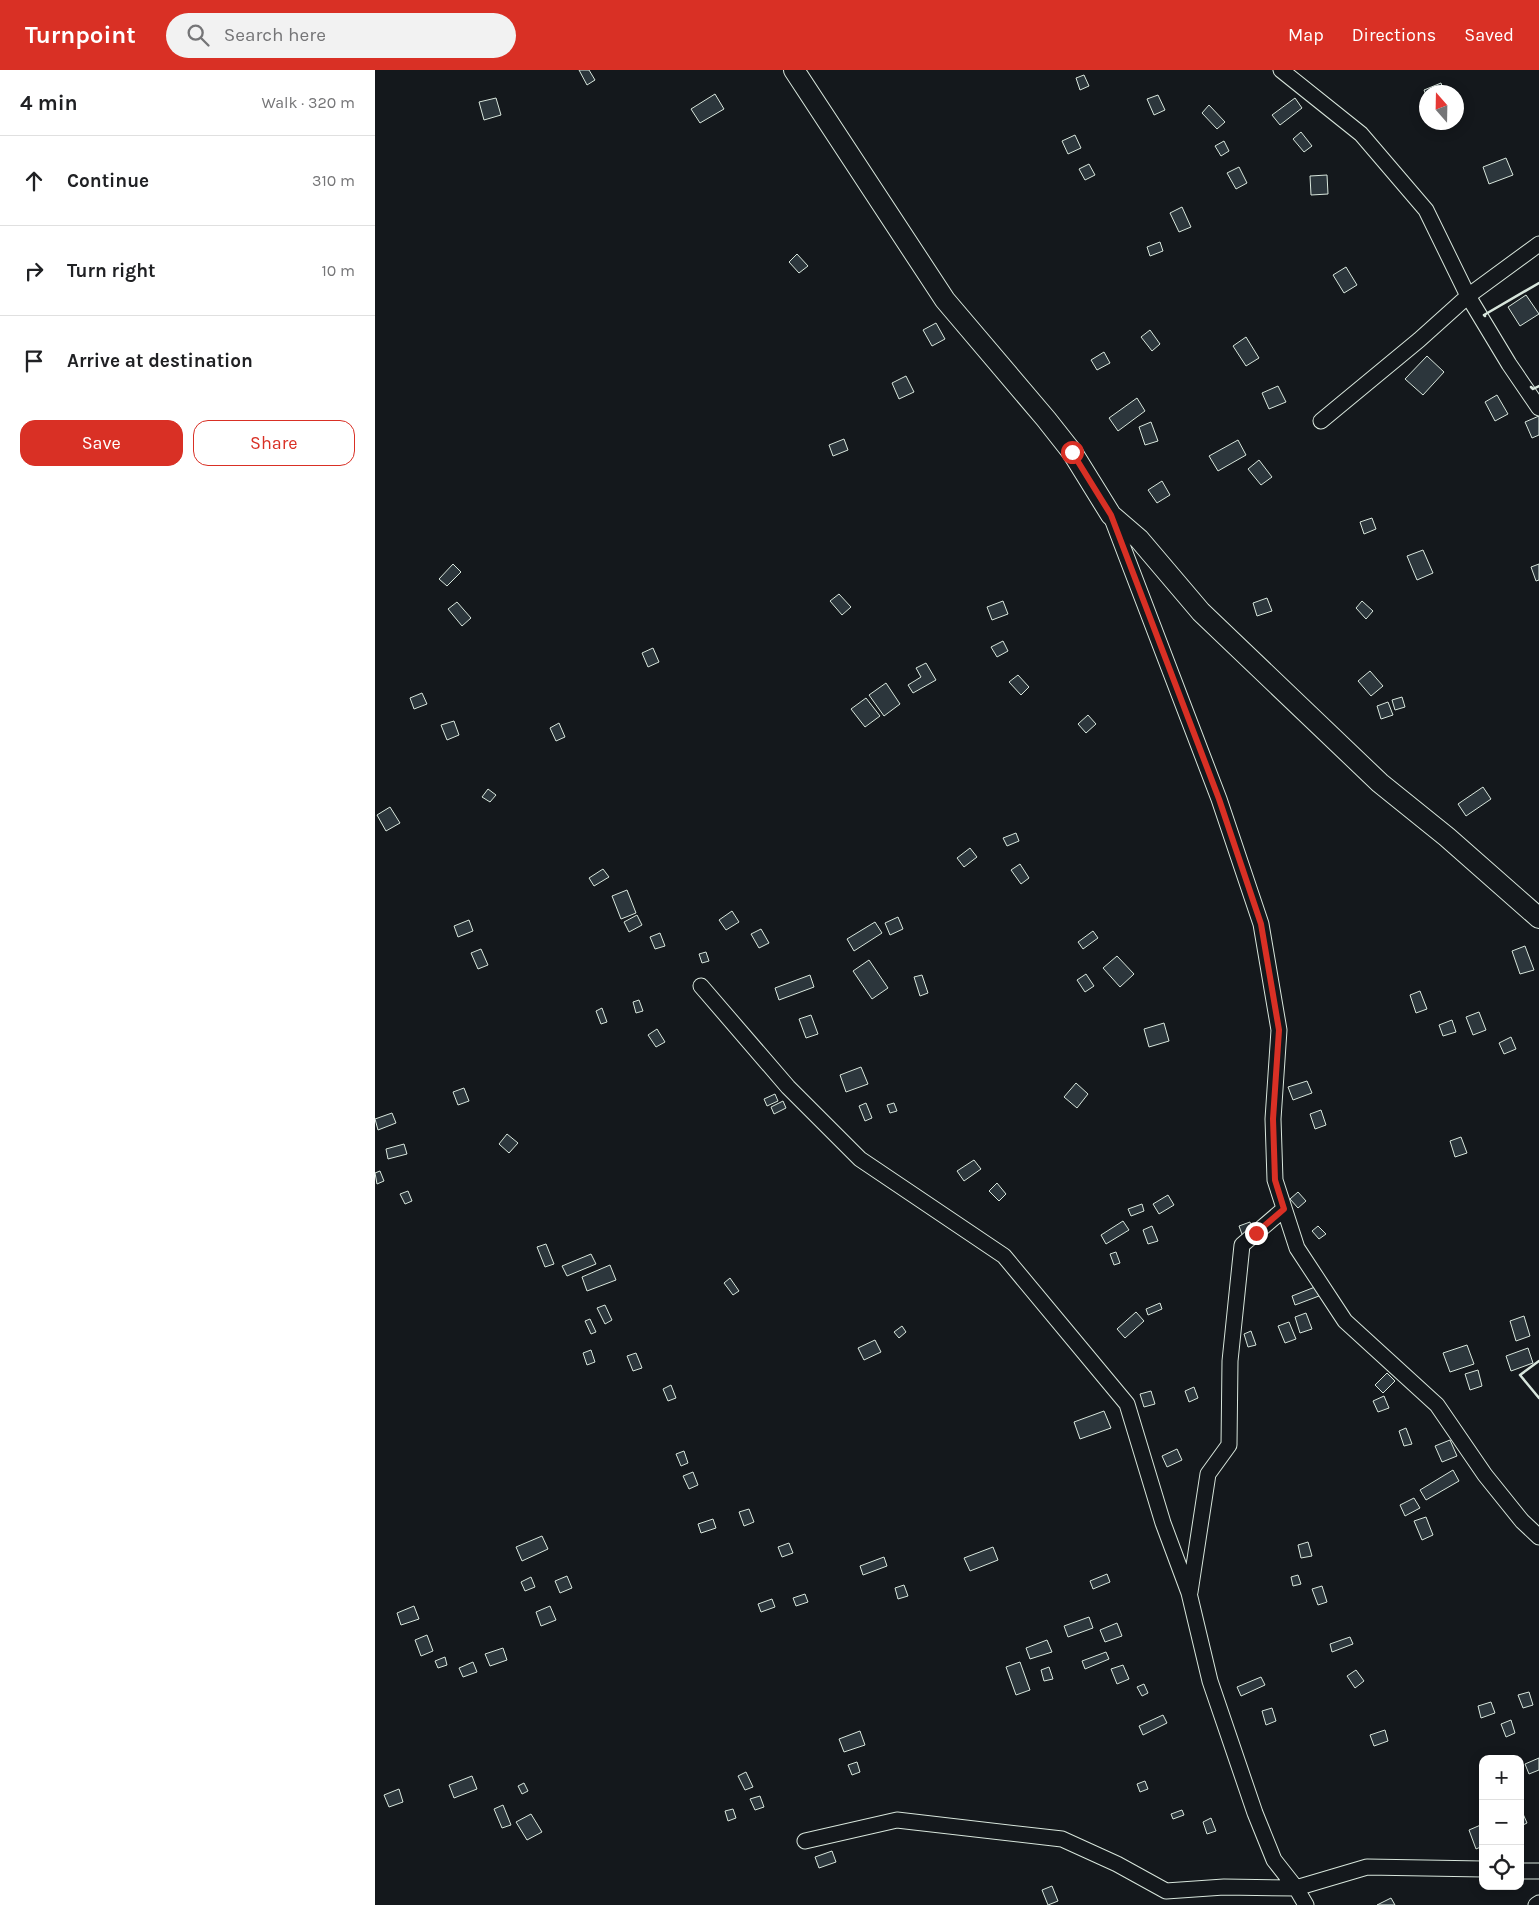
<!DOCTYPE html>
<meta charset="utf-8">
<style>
:root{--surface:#fff;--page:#f2f2f2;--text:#202124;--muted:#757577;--line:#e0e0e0;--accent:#d93025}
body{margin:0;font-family:Karla,sans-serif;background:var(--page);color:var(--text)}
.controls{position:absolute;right:15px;bottom:15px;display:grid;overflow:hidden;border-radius:10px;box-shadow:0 2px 12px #0003}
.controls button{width:45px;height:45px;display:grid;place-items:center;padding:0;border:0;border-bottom:1px solid var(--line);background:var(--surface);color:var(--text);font:25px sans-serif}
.compass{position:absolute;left:1044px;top:15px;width:45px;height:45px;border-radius:50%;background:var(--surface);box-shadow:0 2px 12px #0003;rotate:340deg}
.stop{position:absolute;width:15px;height:15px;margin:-11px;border:4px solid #d93025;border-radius:50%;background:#fff}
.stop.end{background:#d93025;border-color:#fff;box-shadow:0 1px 5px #0008}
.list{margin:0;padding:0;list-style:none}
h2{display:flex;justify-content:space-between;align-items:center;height:65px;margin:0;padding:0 20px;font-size:21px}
h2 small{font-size:16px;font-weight:400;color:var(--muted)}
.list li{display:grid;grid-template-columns:32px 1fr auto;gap:15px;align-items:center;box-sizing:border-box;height:90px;padding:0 20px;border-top:1px solid var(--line)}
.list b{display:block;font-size:19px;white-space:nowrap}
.list em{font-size:16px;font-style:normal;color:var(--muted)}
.actions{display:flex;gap:10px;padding:15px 20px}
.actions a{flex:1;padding:11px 0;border:1px solid var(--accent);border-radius:15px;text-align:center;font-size:18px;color:var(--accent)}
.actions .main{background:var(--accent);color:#fff}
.icon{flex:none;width:28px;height:28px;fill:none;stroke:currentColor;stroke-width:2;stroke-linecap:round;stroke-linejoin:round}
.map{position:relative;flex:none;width:1164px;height:1835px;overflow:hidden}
header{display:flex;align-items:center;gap:30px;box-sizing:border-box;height:70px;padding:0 25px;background:var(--accent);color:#fff}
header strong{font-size:24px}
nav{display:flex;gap:28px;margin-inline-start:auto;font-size:18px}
.search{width:350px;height:45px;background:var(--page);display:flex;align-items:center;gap:12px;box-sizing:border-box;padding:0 18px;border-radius:28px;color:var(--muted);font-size:19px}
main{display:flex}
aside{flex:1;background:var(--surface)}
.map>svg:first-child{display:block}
</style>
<header>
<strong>Turnpoint</strong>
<div class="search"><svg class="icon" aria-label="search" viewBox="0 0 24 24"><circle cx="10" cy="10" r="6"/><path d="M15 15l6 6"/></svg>Search here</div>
<nav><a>Map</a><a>Directions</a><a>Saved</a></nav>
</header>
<main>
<aside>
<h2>4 min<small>Walk · 320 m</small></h2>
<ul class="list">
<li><svg class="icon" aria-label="ahead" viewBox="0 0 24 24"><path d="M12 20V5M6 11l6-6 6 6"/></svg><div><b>Continue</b></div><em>310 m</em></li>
<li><svg class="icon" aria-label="right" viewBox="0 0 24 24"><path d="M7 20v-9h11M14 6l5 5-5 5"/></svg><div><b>Turn right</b></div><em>10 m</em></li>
<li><svg class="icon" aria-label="arrive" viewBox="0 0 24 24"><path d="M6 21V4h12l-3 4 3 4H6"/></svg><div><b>Arrive at destination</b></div></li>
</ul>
<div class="actions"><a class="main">Save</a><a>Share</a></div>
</aside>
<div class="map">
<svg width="1164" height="1835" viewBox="0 0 1164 1835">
<rect width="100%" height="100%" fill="#14181c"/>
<path fill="#2c363c" stroke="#d8e6dc" d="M204,0h10l6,10 -8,5z
M709,5l5,11 -9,4 -4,-12z
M1066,13l3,9h-17v6l-3,-8z
M340,24l9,15 -24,14 -9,-14z
M783,25l7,15 -11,5 -7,-16z
M121,28l5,17 -17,5 -5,-18z
M920,28l7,10 -22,17 -8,-10z
M834,35l16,17 -8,7 -15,-16z
M926,62l11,14 -8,6 -11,-13z
M700,65l6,13 -13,6 -6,-13z
M849,71l5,10 -8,5 -6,-10z
M1131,88l7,17 -24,9 -6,-17z
M714,94l6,11 -10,5 -6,-11z
M864,97l8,16 -11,6 -9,-16z
M952,105l1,19 -17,1 -1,-19z
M807,137l9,20 -12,5 -9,-19z
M785,172l3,9 -13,5 -3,-9z
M422,184l11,12 -9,7 -10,-11z
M971,197l11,18 -13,8 -11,-18z
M1151,225l13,19 -19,12 -12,-19z
M561,253l9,16 -13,7 -9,-16z
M775,260l10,14 -8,7 -11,-14z
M871,267l13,21 -13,8 -13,-20z
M729,282l6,11 -13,7 -6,-10z
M1052,286l17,16 -21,23 -18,-16z
M531,306l8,16 -15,7 -7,-16z
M903,316l8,16 -17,7 -7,-16z
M1122,325l11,19 -13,7 -10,-19z
M762,328l8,13 -27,20 -9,-13z
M1164,346v19l-7,3 -7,-16z
M776,352l7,19 -13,4 -6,-18z
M469,369l4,11 -15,6 -4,-11z
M863,370l8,15 -28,16 -9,-15z
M884,390l13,17 -11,8 -13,-16z
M787,411l8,14 -13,8 -9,-13z
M997,448l4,11 -12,5 -4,-12z
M1048,480l10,23 -16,7 -10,-24z
M78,494l8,8 -14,14 -8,-7z
M1164,494v16l-3,1 -5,-14z
M464,524l12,13 -9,8 -12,-14z
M892,528l5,13 -15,5 -4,-13z
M628,531l5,13 -16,6 -5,-13z
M987,531l11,10 -7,8 -10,-11z
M82,532l14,16 -9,8 -14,-17z
M628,571l5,10 -11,6 -6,-10z
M278,578l6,14 -11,5 -6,-14z
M551,593l10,17 -23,13 -5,-8 13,-8 -5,-9z
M995,601l13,15 -12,10 -13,-15z
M643,605l11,12 -8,8 -12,-13z
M511,613l14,21 -16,12 -15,-21z
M47,623l5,11 -13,5 -4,-11z
M1027,627l3,10 -10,3 -3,-10z
M491,628l14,18 -15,11 -14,-18z
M1013,632l5,13 -12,4 -4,-13z
M713,645l8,9 -10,9 -8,-9z
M79,651l5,14 -12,5 -6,-15z
M184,653l6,14 -9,4 -6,-13z
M1108,717l8,12 -25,17 -8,-12z
M113,719l8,6 -6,7 -8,-5z
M15,737l10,16 -14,8 -9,-16z
M641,763l3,8 -12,5 -4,-8z
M595,778l7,9 -13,10 -7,-9z
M645,794l9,14 -8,6 -10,-14z
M228,799l6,8 -15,9 -5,-8z
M252,820l9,23 -15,6 -9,-23z
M357,841l7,11 -13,8 -7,-10z
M262,845l5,10 -13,7 -5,-10z
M523,847l5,12 -13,6 -5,-12z
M94,850l4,11 -15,6 -4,-11z
M500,852l7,11 -28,18 -7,-12z
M386,859l8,14 -10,5 -8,-14z
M718,861l5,7 -15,11 -5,-7z
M285,863l5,13 -10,3 -5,-12z
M1150,876l9,24 -14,4 -8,-23z
M106,879l7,16 -10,4 -7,-16z
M331,882l3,9 -7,2 -3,-9z
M742,886l17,18 -14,13 -17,-19z
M494,890l19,28 -16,11 -19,-28z
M711,904l8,12 -9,6 -8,-12z
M435,905l4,12 -35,13 -4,-12z
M547,905l6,18 -8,3 -6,-19z
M1045,921l7,18 -11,4 -6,-18z
M264,930l4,11 -7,2 -3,-11z
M227,938l5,14 -6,2 -5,-13z
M1104,942l7,18 -13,5 -7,-18z
M436,945l7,19 -12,4 -7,-19z
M1077,950l4,12 -13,4 -4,-11z
M789,953l5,18 -20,6 -5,-18z
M282,959l8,13 -9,5 -8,-12z
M1136,967l5,12 -12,5 -5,-11z
M486,997l7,17 -22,8 -6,-17z
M932,1011l5,12 -19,7 -5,-13z
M701,1013l12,11 -11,14 -13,-11z
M89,1018l5,13 -11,4 -5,-13z
M400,1024l3,7 -11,5 -3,-7z
M408,1031l3,7 -12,6 -3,-7z
M491,1033l6,15 -7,3 -6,-15z
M519,1033l3,8 -7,2 -3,-8z
M946,1040l5,15 -11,4 -5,-15z
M17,1043l4,10 -18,7 -3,-11z
M132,1064l11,9 -9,10 -10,-9z
M1086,1067l6,16 -12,4 -5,-16z
M29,1074l3,10 -19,5 -2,-10z
M599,1090l7,9 -17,12 -7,-10z
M5,1101l4,10 -7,3 -2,-11z
M622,1113l9,11 -7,7 -10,-10z
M33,1121l4,10 -7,3 -5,-10z
M923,1122l8,9 -8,7 -8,-9z
M793,1125l6,10 -15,9 -6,-10z
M767,1134l2,7 -13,5 -3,-7z
M748,1151l6,9 -23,14 -5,-9z
M875,1152l3,11 -10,4 -4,-11z
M777,1156l6,15 -10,3 -5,-14z
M943,1156l8,8 -7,5 -7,-8z
M171,1174l8,20 -9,3 -8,-20z
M741,1182l4,11 -6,2 -4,-11z
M216,1184l5,10 -29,12 -5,-10z
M235,1195l6,15 -29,11 -5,-14z
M355,1208l9,13 -6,4 -9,-12z
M940,1217l4,9 -24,9 -3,-9z
M785,1233l2,6 -14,6 -2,-6z
M230,1235l7,15 -7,4 -8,-16z
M761,1242l8,9 -19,17 -8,-9z
M931,1243l6,16 -12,4 -5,-16z
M1149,1246l6,20 -14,5 -6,-20z
M215,1249l6,13 -5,2 -6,-13z
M914,1252l7,17 -11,4 -7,-17z
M527,1256l4,6 -7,6 -5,-6z
M876,1261l5,14 -8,2 -4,-13z
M500,1270l6,12 -17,8 -6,-12z
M1092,1275l7,19 -24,8 -7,-19z
M1153,1278l5,15 -22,8 -5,-15z
M216,1280l4,12 -8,3 -4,-12z
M261,1283l6,15 -9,3 -6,-15z
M1103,1300l4,16 -12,4 -5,-16z
M1012,1303l8,8 -12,12 -8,-8z
M296,1315l5,13 -8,3 -5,-12z
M819,1317l4,11 -9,4 -4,-11z
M776,1321l4,13 -11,3 -4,-13z
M1009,1326l5,12 -11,4 -5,-11z
M729,1341l7,17 -31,11 -6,-17z
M1031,1358l6,16 -8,2 -5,-15z
M1075,1370l7,16 -15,6 -7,-16z
M802,1379l5,11 -15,7 -5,-11z
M309,1381l4,12 -7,3 -5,-12z
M1078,1400l6,11 -33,19 -6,-10z
M318,1402l5,13 -9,4 -6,-13z
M1039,1428l6,10 -15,8 -5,-11z
M374,1439l5,13 -10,4 -5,-14z
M1051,1447l7,18 -11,5 -8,-19z
M338,1449l3,9 -15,5 -3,-9z
M167,1466l6,13 -26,12 -6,-14z
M933,1472l4,14 -11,2 -3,-13z
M414,1473l4,10 -11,4 -4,-10z
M618,1477l5,13 -28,11 -6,-13z
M509,1487l3,9 -24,9 -3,-9z
M732,1504l3,8 -17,7 -3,-8z
M923,1505l3,9 -8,2 -2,-9z
M192,1506l5,12 -12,5 -5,-12z
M156,1507l4,10 -10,4 -4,-9z
M529,1515l4,11 -10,3 -3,-11z
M947,1516l5,16 -9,3 -6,-16z
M430,1524l3,8 -12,4 -3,-8z
M397,1529l3,8 -14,5 -3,-8z
M39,1536l5,13 -18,6 -4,-12z
M175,1536l6,14 -15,6 -5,-14z
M714,1547l4,11 -25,9 -4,-11z
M742,1553l5,13 -17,6 -5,-12z
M52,1565l6,16 -12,5 -6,-16z
M975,1567l3,7 -21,8 -2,-8z
M672,1570l5,12 -22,7 -4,-11z
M128,1578l4,12 -17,6 -5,-12z
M731,1582l3,7 -24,10 -3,-8z
M70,1587l2,8 -9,3 -3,-7z
M98,1592l4,10 -14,5 -4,-9z
M645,1592l10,28 -14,5 -10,-28z
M748,1595l6,14 -12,5 -6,-15z
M674,1597l4,12 -9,2 -3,-11z
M981,1600l8,11 -9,7 -8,-12z
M886,1607l4,8 -24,11 -4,-9z
M769,1614l4,9 -6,3 -5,-9z
M1154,1622l4,13 -10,3 -5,-13z
M1116,1632l4,11 -14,5 -3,-12z
M897,1638l4,13 -10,4 -4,-14z
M788,1645l4,8 -24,12 -4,-9z
M1136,1650l4,13 -9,4 -5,-13z
M1010,1660l3,11 -14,5 -4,-11z
M485,1661l5,14 -21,7 -5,-13z
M1164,1688v12l-10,4 -4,-10z
M482,1692l3,10 -8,3 -4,-10z
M371,1702l7,15 -8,3 -7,-14z
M97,1706l5,13 -23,9 -5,-13z
M770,1711l3,8 -8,3 -3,-8z
M149,1713l4,8 -6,3 -4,-8z
M24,1719l4,13 -14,5 -5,-12z
M385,1726l4,11 -9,3 -5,-11z
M128,1735l8,20 -9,3 -8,-19z
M1145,1737l7,16 -6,3 -1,-1z
M358,1739l3,9 -8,3 -3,-10z
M807,1740l2,5 -11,4 -2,-5z
M156,1744l11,18 -15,8 -11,-18z
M836,1748l5,13 -9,3 -4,-12z
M1108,1754v22l-7,3 -7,-19z
M457,1781l4,11 -17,6 -4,-11z
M677,1816l6,15 -10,4 -6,-15z
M1016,1828l4,7h-18z"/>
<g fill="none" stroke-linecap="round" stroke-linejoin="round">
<g stroke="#d8e6dc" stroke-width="17">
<path id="minor" d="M906,0l80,64 65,76 42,86 41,68 30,44
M946,351l98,-81 49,-44 71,-52
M736,446l108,283 42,125 18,106 -6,89 2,61 22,68 48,73 92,84 48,70 37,46 17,16
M326,916l87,101 72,72 144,97 123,148 36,119 26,70 21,88 45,132 19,47 22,28 10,17
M815,1522l18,-118 21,-29 1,-84 12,-116 42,-36
M430,1771l92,-21 165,19 55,25 49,27 58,-4 72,1 71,-21 116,2
M1145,1801h19
M1161,1835l3,-2"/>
</g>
<g stroke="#d8e6dc" stroke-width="22">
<path id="tertiary" d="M419,0l151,230 101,119 26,33 39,63 28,24 62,73 179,171 67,54 92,81"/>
</g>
<use href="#minor" stroke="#14181c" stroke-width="15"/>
<use href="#tertiary" stroke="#14181c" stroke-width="20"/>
<path stroke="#d8e6dc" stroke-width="2.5" d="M1110,246l-1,-1 55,-32
M1156,317l2,2 6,-3
M1164,1328l-19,-23 19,-14"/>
</g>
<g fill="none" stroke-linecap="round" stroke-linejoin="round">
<path stroke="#d93025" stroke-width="6" d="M697,382l39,63 108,284 42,125 18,106 -6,89 2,61 9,29 -28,24"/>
</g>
</svg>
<div class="controls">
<button>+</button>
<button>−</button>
<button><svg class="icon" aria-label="locate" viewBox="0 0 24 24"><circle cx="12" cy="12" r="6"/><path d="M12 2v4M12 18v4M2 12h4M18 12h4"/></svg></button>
</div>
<svg class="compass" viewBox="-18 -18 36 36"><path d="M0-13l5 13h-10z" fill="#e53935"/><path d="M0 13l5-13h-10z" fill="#757577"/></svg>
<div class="stop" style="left:697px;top:382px"></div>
<div class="stop end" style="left:881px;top:1163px"></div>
</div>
</main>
